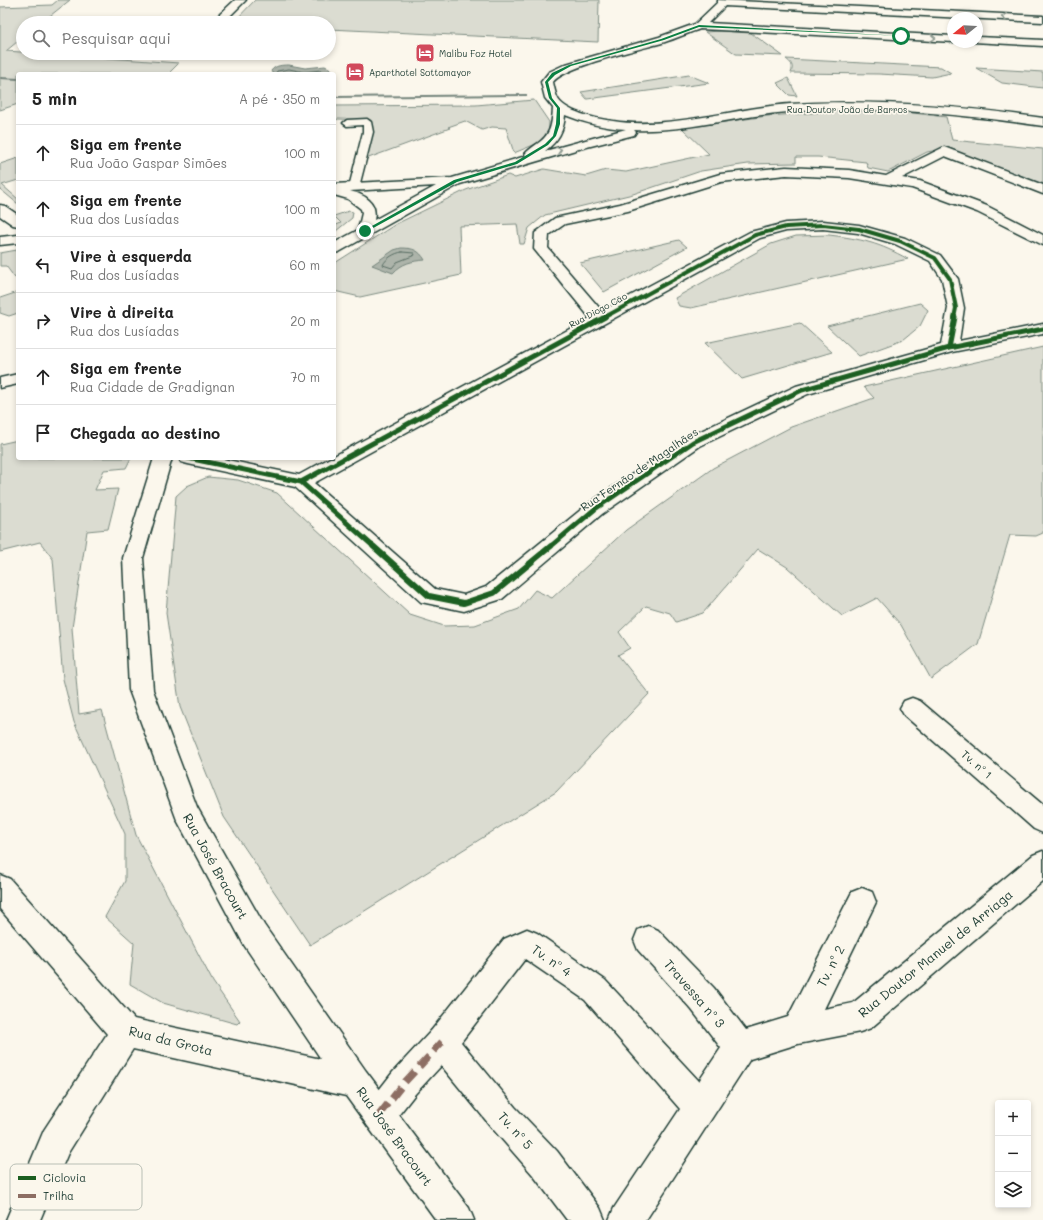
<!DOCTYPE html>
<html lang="pt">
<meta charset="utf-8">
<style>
:root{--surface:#fff;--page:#f6f6f6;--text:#222;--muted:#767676;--line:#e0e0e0}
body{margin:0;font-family:Mali,sans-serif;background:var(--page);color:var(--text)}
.controls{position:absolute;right:12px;bottom:12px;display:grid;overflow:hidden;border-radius:4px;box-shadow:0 2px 6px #0003}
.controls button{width:36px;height:36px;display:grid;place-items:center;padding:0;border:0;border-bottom:1px solid var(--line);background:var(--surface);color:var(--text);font:20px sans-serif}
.compass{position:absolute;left:947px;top:12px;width:36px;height:36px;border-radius:50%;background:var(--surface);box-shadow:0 2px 6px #0003;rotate:252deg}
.stop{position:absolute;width:12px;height:12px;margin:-9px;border:3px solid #0b8043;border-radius:50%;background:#fff}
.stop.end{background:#0b8043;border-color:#fff;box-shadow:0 1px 4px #0008}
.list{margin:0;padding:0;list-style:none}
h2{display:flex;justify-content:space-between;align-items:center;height:52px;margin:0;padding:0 16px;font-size:17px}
h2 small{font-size:13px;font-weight:400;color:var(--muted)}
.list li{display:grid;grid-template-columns:26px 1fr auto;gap:12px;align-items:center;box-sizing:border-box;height:56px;padding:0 16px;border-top:1px solid var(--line)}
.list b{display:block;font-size:15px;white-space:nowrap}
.list p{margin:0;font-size:13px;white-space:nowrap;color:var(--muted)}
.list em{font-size:13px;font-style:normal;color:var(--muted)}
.icon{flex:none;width:22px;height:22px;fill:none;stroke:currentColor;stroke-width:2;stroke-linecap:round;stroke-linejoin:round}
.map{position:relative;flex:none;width:1043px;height:1220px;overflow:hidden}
.search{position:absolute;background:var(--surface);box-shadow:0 2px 6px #0003;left:16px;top:16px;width:320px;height:44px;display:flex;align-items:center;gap:10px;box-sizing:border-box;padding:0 14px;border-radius:22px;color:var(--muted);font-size:15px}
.panel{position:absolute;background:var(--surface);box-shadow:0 2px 6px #0003;left:16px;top:72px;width:320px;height:388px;border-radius:4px}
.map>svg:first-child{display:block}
</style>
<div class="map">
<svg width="1043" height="1220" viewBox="0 0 1043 1220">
<rect width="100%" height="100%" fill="#fbf7ec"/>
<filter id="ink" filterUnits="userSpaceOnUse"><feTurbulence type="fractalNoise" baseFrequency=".025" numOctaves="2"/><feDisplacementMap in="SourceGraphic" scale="8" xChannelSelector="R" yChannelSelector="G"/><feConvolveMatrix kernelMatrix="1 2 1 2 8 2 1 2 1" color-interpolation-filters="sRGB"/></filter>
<g filter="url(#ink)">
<path fill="#dbdcd1" stroke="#7d8c82" d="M58,0h12l-29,23h-18v14l-17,14 173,12 -11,11h-150v30l-18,6v-103l52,-2z
M255,0h344l-1,42 -269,-13v-6h-96z
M719,31l32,2 32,23 -47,-2 -31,-22z
M786,59l155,8 10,6 -19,4 -53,-3 -88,-1c3,-8 0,-10 -5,-14z
M976,68l67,4v16l-41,-5z
M689,75l20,8 -122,16 -6,-7z
M788,78l9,18 -8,-1 -12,-12z
M534,100l15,22 -1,17 -34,14 -8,-25 -14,-1 -10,3 -17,-9 -17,6 2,1 -87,32 8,-40 -33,-1 -4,2v-15l142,-1z
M843,111l62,1 41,5 6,23 91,9v39l-100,-39 -16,3 -39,20 -20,-4 -2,-6 -48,-5h-22v6l-48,1 -47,7 -68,23 -88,21 -16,13 -5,16h-4l-3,-20 -58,2 2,49 -101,22 -26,-6v-27l4,-3 58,-37 70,-34 42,-15 7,3 29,-9 42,7 20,-6 20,2 83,-18 -27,-26 85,-12z
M18,158v22l-16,5 16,14v5l-18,-15v-25z
M349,211l4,1 -1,6 -16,13 -2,-5 7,-3 -7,-7z
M829,235c33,4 50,8 79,24l-217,49 -12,-2 -4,-8 96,-54 25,-8z
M679,240l8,7 -83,45 -24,-29z
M17,250l1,27 -3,1 -9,-12h-6v-13z
M18,292v21l-9,3 -9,-3v-15z
M920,303l8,7 -8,16 -17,14 -44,16 -32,-30z
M800,323l32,29 -90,27 -37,-36z
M1043,347v186l-7,3 -26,-1 -32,109 -47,35 -30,-54 -24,-27 -35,18 -55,-49 -29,-18 -55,64 -27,9 -6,-9 -24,-7 -27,26 11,16 -12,7 31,39 -93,98 -246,153 -86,-128 -44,-110 -14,-94 10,-117 11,-10 21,-9 30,3 39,13 133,122 34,11 31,-1 44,-16 16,-19 17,8 74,-68 87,-62 78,-41 83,-29 -10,-11z
M18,440v18h113l-5,10 -22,2 -9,20 23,-1 -10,40 -21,2 -15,97 7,86 23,-4 34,125 77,147 27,39 -3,3 -74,-21 -33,-19 4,-41 -29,-26 20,-36v-47l-51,-112 -11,-43 -10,-120 -13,-17 -40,10v-108z"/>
<path fill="#adb4aa" stroke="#74847b" d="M289,65l16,3 20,-2 6,3 -2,2 -9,3h-47l-2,-3c4,-6 12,-6 18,-6z
M401,248c12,0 18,2 24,12 -13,1 -23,3 -32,13l-21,-8 22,-15z"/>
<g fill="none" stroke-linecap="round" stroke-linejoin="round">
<path stroke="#586d63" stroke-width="1" d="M276,74l1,-3 12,-2 15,3 17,-2 2,4
M402,252l12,1 1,2 -18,7 -5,6 -9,-3c3,-7 12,-12 19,-13z"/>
<path fill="#74847b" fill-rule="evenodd" d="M0,77l18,1v2l-18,-1z
M527,94v2h-2l-191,2v-2z"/>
<g stroke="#1f3d34" stroke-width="3">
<path id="service" d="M367,119l4,3 2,10 -14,55 -5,3 -5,-3 14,-55v-7l-16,1 -4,-3 4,-3z"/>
</g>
<g stroke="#1f3d34" stroke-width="3">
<path id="pedestrian" d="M442,1027l11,4 4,11 -4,11 -38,41 -25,32 -11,5 -11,-5 -5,-11 5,-11 25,-32 38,-41z"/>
</g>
<g stroke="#1f3d34" stroke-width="3">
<path id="minor" d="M235,0h11l-20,20 -7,3h-13l12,-7z
M718,0l325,16v6l-318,-16 -17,17 245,13 1,6 -254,-13c-12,4 -23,9 -35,13 -23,7 -100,24 -112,40 1,5 2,10 4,15 6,15 41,22 56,24 54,9 122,-13 177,-17 84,-5 170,2 253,14v8c-84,-12 -170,-21 -255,-14 -51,4 -102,20 -154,18l2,2 -2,3 -55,14 -119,35 -121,68 -5,1v-10l24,-13 4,-17 -1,-4 -13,-10 -14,-4v-11l118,-6 74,-22 -1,-2c3,-4 8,-7 12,-10 14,-9 15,-20 16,-36l-8,-10 -4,-16 8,-10 17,-8 93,-27 36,-13 23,-22zM565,115c20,8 40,13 61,14l-81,22c13,-10 19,-20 20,-36zM436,186l-62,34c4,-17 -8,-25 -24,-29z
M977,37l66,3v6l-70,-4h4z
M944,147l99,38v9l-98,-38 -43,22 18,3 67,25 56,29v10l-66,-33 -65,-24 -63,-10 -63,-3 -65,7 -93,29 -63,13 -16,11 -1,13 54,63 148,-79 36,-9 37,-2 36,4 46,13 35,17 18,24 6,29 -5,33 84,-17v10l-91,18 -144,42 -108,52 -98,68 -100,85 -38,12 -43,-9 -126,-115 -107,-23 -7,-2 -2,-4h39l81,17 31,-17h4v-2l256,-138 -56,-69 1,-16 20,-15 65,-14 100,-30 66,-7 63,3 37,6zM823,229l35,4 37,11 35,17 12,18 6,29 -7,37 -145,41 -110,52 -98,66 -102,83 -22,8 -29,-6 -121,-106 446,-245 26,-7z
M0,205l5,1 13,9v11l-5,-1 -13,-9z
M18,235v8l-18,2v-8z
M18,374v10l-18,4v-10z
M154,458h18l-29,100 10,132 44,117 67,118 102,146 103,137 5,12h-38l-90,-124 -213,-47 -65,104 -28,67h-34l38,-90 63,-96 -107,-125v-34l10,4 124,140 187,40 -77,-114 -67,-125 -48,-130 -6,-132z
M912,698l8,3 123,104v28l-9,-4 -130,-114 -4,-7 4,-7z
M1043,851v30l-172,147 -11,4 -62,12 -48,15 -104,161h-37l5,-12 66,-99 -95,-109 -60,-41 -64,83 54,65 42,44 43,57 5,12h-38l-34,-45 -40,-46 -62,-76 -4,-11 4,-11 73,-92 23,-10 10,4 68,47 94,101 22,-33 -29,-38 -54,-60 -4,-10 4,-10 10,-4 10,4 56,58 32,42 42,-13 64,-125 10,-4 10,4 4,10 -52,107 29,-6 180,-148z"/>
</g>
<use href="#service" fill="#fbf7ec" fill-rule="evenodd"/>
<use href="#pedestrian" fill="#fbf7ec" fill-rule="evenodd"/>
<use href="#minor" fill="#fbf7ec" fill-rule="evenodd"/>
<path stroke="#8d6e63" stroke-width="7" stroke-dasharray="14 7" stroke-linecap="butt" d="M379,1115l25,-32 38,-41"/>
<g stroke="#fbf7ec" stroke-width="5.5">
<path id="cycleway-far2" d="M603,318l152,-83 31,-8 37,-2 36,4 41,12 35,17 15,21 6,29 -2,10"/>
</g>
<g stroke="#fbf7ec" stroke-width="7">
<path id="cycleway-far1" d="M949,348l6,-31
M188,458l113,24 304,-165
M301,482l73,65
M550,547l45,-38 98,-67 109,-52 147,-42 94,-19"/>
</g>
<g stroke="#fbf7ec" stroke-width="9">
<path id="cycleway" d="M373,546l56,50 35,7 30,-10 57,-47"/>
</g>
<use href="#cycleway-far2" stroke="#1b5e20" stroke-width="4"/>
<use href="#cycleway-far1" stroke="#1b5e20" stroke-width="5"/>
<use href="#cycleway" stroke="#1b5e20" stroke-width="6"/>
</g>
<defs><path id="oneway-chevron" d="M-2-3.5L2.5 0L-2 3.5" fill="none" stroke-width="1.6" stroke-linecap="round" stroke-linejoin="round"/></defs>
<g stroke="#8d9a90">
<use href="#oneway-chevron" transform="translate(1004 17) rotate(-177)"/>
<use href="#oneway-chevron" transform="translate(933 38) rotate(3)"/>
<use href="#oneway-chevron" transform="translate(559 150) rotate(-16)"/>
</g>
</g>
<path fill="#0b8043" d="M699,25l204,11 -204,-9 -35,13 -93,26 -16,9 -7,7 4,16 8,10v16l-4,12 -8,9 -31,19 -60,18 -91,50 -3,-1 91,-51 61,-18 30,-18 8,-8 3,-12 1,-16 -8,-10 -4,-16 7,-9 17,-8 92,-26z"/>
<defs>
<g id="hotel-square" transform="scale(1)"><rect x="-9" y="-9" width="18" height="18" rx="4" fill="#d1495b" stroke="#fbf7ec"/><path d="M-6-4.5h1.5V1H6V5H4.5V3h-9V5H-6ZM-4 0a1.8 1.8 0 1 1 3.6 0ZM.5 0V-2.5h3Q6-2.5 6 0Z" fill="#fff"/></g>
</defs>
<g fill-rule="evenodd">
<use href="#hotel-square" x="425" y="53"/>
<use href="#hotel-square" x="355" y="72"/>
</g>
<g text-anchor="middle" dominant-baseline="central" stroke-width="3.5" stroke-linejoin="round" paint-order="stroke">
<g font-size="9" fill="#1f3d34" stroke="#fbf7ec" text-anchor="start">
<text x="439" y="53">Malibu Foz Hotel</text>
<text x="369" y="72">Aparthotel Sottomayor</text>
</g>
<g font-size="9" fill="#1f3d34" stroke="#fbf7ec">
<text x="847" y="109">Rua Doutor João de Barros</text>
<text transform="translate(598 310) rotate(-28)">Rua Diogo Cão</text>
</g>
<g font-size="11" fill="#1f3d34" stroke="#fbf7ec">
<text transform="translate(639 469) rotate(-34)">Rua Fernão de Magalhães</text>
<text transform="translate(977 764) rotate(41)">Tv. nº 1</text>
</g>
<g font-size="13" fill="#1f3d34" stroke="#fbf7ec">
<text transform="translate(216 866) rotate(61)">Rua José Bracourt</text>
<text transform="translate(935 953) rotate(-39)">Rua Doutor Manuel de Arriaga</text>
<text transform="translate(552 960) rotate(35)">Tv. nº 4</text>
<text transform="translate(830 966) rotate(-63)">Tv. nº 2</text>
<text transform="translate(695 993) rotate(49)">Travessa nº 3</text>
<text transform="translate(171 1040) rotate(14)">Rua da Grota</text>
<text transform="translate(516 1130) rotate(48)">Tv. nº 5</text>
<text transform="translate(395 1136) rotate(54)">Rua José Bracourt</text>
</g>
</g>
<rect x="10" y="1164" width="132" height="46" rx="6" fill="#fbf7ec" stroke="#b9bfb5" stroke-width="1"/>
<rect x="18" y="1176" width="18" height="4" fill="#1b5e20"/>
<rect x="18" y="1194" width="18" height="4" fill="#8d6e63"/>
<g font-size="11" fill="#1f3d34">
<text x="43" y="1182">Ciclovia</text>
<text x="43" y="1200">Trilha</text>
</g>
</svg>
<div class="controls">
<button>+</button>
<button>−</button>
<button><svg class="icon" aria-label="layers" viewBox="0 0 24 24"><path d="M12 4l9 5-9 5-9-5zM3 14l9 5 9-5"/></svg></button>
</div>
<svg class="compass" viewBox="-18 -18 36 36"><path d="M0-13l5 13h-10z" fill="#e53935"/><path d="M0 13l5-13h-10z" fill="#767676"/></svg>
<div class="stop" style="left:901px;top:36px"></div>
<div class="stop end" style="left:365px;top:231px"></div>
<div class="search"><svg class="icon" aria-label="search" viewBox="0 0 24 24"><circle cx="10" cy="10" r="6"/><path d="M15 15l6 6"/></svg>Pesquisar aqui</div>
<section class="panel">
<h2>5 min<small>A pé · 350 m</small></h2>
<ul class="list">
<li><svg class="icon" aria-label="ahead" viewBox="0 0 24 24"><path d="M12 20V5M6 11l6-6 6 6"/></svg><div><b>Siga em frente</b><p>Rua João Gaspar Simões</p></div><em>100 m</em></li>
<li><svg class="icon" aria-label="ahead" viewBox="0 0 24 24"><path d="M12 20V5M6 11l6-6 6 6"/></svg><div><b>Siga em frente</b><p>Rua dos Lusíadas</p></div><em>100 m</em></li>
<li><svg class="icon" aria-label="left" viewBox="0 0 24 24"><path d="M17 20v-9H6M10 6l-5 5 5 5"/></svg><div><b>Vire à esquerda</b><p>Rua dos Lusíadas</p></div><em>60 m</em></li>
<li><svg class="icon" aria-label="right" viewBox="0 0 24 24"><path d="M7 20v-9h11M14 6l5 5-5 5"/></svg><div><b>Vire à direita</b><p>Rua dos Lusíadas</p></div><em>20 m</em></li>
<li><svg class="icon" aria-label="ahead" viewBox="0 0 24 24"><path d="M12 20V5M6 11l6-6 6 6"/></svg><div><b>Siga em frente</b><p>Rua Cidade de Gradignan</p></div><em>70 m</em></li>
<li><svg class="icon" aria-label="arrive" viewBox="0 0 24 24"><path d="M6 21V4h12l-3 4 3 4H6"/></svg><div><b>Chegada ao destino</b></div></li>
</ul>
</section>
</div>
